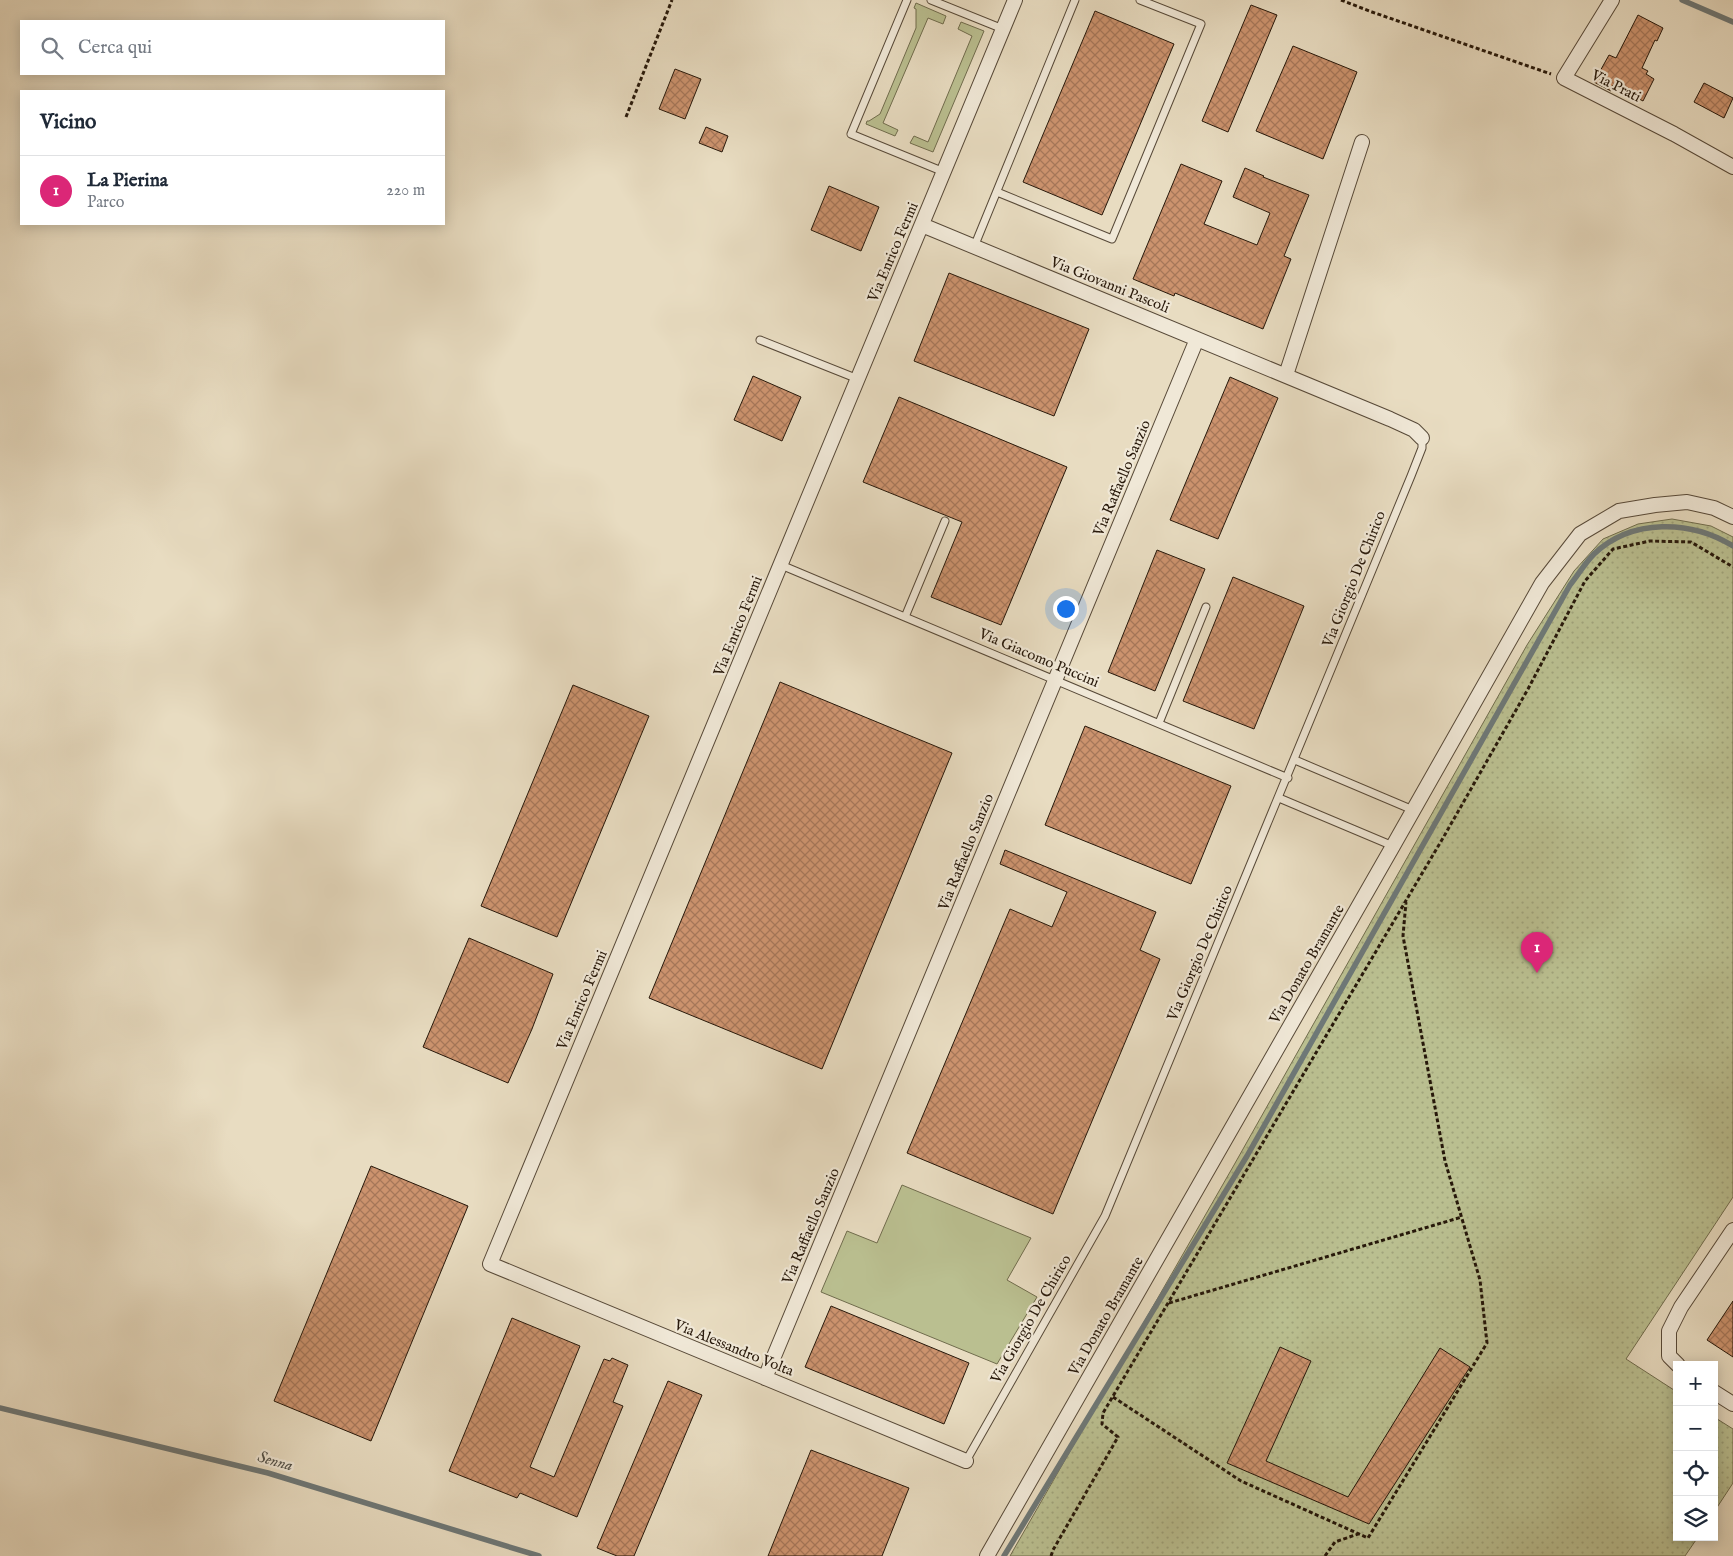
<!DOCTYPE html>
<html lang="it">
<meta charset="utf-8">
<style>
:root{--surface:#fff;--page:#f2f2f3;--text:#1f2937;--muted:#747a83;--line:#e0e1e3;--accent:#db2777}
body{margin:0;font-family:"IM FELL English",serif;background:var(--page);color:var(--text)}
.controls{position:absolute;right:15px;bottom:15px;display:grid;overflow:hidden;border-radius:0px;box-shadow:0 2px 12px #0003}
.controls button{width:45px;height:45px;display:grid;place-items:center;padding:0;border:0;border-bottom:1px solid var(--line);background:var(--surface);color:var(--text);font:25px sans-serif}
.you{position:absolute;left:1065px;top:608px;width:18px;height:18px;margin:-12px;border:4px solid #fff;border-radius:50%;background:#1a73e8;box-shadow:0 0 0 8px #1a73e833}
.badge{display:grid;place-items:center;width:32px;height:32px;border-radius:50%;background:var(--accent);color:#fff;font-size:16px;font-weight:700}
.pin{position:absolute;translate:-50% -41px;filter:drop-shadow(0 1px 2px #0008)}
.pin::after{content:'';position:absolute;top:26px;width:18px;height:15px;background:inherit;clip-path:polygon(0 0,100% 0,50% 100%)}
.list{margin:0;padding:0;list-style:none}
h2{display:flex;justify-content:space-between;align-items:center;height:65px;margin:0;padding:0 20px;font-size:21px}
h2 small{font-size:16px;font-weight:400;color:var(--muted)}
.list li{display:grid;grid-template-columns:32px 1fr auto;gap:15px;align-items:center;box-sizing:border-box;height:70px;padding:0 20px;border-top:1px solid var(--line)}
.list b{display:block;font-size:19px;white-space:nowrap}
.list p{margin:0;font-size:16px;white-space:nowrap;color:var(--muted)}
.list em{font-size:16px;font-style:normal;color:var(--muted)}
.icon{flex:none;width:28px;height:28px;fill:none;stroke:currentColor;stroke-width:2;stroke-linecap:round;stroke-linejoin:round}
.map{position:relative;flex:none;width:1733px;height:1556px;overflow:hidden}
.search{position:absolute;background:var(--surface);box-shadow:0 2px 12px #0003;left:20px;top:20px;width:425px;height:55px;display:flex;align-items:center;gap:12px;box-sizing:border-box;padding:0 18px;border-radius:0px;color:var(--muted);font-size:19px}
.panel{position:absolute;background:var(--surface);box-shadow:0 2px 12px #0003;left:20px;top:90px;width:425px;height:135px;border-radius:0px}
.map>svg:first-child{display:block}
</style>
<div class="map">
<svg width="1733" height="1556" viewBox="0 0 1733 1556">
<defs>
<pattern id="park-dots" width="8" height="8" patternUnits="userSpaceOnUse" patternTransform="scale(1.25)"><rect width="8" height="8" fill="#babf90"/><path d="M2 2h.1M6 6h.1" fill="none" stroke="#a0a37b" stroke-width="1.8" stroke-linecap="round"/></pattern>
<pattern id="building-cross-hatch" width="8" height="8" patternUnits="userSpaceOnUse" patternTransform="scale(1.25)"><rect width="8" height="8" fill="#cc936e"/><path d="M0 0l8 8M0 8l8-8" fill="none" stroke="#a67759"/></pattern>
</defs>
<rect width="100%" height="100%" fill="#e8dcc1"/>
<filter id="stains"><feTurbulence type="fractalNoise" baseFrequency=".004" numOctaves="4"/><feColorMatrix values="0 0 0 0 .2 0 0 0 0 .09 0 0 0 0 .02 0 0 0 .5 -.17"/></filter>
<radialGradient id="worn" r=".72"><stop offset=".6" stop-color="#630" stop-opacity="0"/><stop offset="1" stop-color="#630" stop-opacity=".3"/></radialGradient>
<path fill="#babf90" stroke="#706c4d" d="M916,3l30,13 -3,8 -15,-6 -45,105 15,7 -3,6 -29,-12 1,-3h2l11,-7 36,-86v-19l-2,-1z
M961,22l23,9 -51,121 -23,-9 4,-7 14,6 44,-106 -14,-7z
M902,1185l129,53 -24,42 30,17 -40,67 -176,-72 26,-61 30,12z"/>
<path fill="url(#park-dots)" stroke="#706c4d" d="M1672,519l39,7 22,11v660l-107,162 51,33v145h21l-13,19h-675l224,-391 293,-520 47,-74 29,-32 35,-15z
M1714,1417l19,12v54l-19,29z"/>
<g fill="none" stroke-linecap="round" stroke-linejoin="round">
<path stroke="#6e7877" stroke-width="5.5" d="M1682,0l51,22
M0,1408l268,65 271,83
M1004,1556l243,-400 323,-571c8,-10 15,-22 24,-31 38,-36 97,-34 139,-8"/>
</g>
<path fill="url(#building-cross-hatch)" stroke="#27180a" d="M1251,5l26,10 -49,117 -26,-11z
M1095,11l79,33 -72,171 -79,-33z
M1638,15l25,13 -6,13 -2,-1 -13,28 6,3 -2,3 8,5 -11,22 -30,-16 -2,6 -17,-9 15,-27 7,3z
M1293,46l64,26 -34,87 -67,-28z
M675,69l26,10 -16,40 -26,-10z
M1704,83l29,15 -9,20 -30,-16z
M706,127l22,9 -6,16 -23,-9z
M1181,164l41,17 -18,43 53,21 13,-32 -37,-16 12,-29 19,8 -1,1 46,18 -25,61 7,3 -28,70 -88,-36 -1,3 -41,-17z
M829,186l50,21 -18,44 -50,-21z
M949,273l140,56 -35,87 -140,-55z
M753,376l48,21 -19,44 -48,-21z
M1230,377l48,21 -60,141 -48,-19z
M899,397l168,70 -66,158 -70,-28 31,-75 -99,-40z
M1157,550l48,19 -50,122 -47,-19z
M1233,577l71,29 -50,123 -71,-28z
M780,682l172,71 -130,316 -173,-71z
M573,685l76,31 -92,221 -76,-31z
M1085,726l146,60 -40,98 -146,-59z
M1005,850l151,62 -16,38 20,9 -107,255 -146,-61 103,-244 42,18 15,-35 -67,-28z
M469,938l84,36 -21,55 -24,54 -85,-36z
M371,1166l97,40 -97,235 -97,-40z
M1733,1301v56l-26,-17z
M831,1306l138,57 -25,61 -139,-57z
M512,1318l68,28 -50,121 24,10 50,-118 6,2 2,-3 16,7 -15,37 10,4 -46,111 -57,-24 -3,5 -68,-27z
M1280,1347l31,14 -45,100 82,36 92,-149 30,19 -101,157 -142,-61z
M668,1381l34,14 -68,161h-17l-20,-8z
M811,1450l98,38 -27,68h-114z"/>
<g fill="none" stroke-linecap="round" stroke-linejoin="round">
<g stroke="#574938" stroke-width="9">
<path id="service" d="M907,0l-56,134 93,38
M931,0l72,29
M997,192l115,47 89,-215 -61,-24
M974,247l101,-247
M760,340l98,39
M781,565l507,213
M905,617l40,-96
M1159,723l47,-116
M1295,760l118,50
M1279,798l114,48
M966,1461l139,-245 306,-740 11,-28v-10"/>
</g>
<g stroke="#574938" stroke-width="16">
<path id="minor" d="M1612,0l-48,78 110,56 59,33
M922,225l468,194 24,11 8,8
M1286,375l76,-233
M1678,1365l-9,-9v-25l12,-24 52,-77
M765,1378l432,-1039
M1714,1392l19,12
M966,1461l-476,-197 525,-1264
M987,1556l406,-710 149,-263 38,-49 39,-23 36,-6 32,-3 27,6 19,9"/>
</g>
<path stroke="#27180a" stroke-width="3" stroke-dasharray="4 2.5" stroke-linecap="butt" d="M1341,0l31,12 179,62
M626,117l46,-117
M1169,1303l293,-86
M1113,1397l128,84 127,57 119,-195 -7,-63 -35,-119 -42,-225 3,-34
M1051,1556l2,-6 65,-113 -16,-13 1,-11 340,-575 85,-149 57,-108 28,-32 37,-8 41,1 42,25
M1325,1556l10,-14 23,-8"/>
<use href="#service" stroke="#f0e8d7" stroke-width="7"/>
<use href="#minor" stroke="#f0e8d7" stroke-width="14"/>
</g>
<g text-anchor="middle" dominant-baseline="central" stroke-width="4.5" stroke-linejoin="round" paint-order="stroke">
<g font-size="15" fill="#27180a" stroke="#f0e8d7">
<text transform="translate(1616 86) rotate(27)">Via Prati</text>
<text transform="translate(893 252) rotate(-67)">Via Enrico Fermi</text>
<text transform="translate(1110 285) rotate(22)">Via Giovanni Pascoli</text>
<text transform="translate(1122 478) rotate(-67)">Via Raffaello Sanzio</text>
<text transform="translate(1354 579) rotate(-68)">Via Giorgio De Chirico</text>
<text transform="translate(738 626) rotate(-68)">Via Enrico Fermi</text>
<text transform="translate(1039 658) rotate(23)">Via Giacomo Puccini</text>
<text transform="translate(966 852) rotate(-68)">Via Raffaello Sanzio</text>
<text transform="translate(1200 953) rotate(-67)">Via Giorgio De Chirico</text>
<text transform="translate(1307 964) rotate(-60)">Via Donato Bramante</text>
<text transform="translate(582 1000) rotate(-67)">Via Enrico Fermi</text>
<text transform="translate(811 1226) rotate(-67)">Via Raffaello Sanzio</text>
<text transform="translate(1106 1316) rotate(-60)">Via Donato Bramante</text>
<text transform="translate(1031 1319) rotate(-60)">Via Giorgio De Chirico</text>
<text transform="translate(734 1348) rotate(22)">Via Alessandro Volta</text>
</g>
<g font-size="16" font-style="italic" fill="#515049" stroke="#f0e8d7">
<text transform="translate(275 1462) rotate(16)">Senna</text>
</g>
</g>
<rect width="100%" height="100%" filter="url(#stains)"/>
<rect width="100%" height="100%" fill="url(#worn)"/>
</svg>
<div class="controls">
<button>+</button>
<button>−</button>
<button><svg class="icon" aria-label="locate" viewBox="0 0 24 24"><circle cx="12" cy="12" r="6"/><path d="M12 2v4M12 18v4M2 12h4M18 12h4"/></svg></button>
<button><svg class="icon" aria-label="layers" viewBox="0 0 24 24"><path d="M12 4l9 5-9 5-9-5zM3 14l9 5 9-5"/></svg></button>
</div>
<div class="you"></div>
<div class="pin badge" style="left:1537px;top:973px">1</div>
<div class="search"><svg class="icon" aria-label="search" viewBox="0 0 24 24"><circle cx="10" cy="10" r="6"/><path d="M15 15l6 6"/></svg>Cerca qui</div>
<section class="panel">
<h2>Vicino<small></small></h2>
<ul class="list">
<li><span class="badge">1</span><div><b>La Pierina</b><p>Parco</p></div><em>220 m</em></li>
</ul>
</section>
</div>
